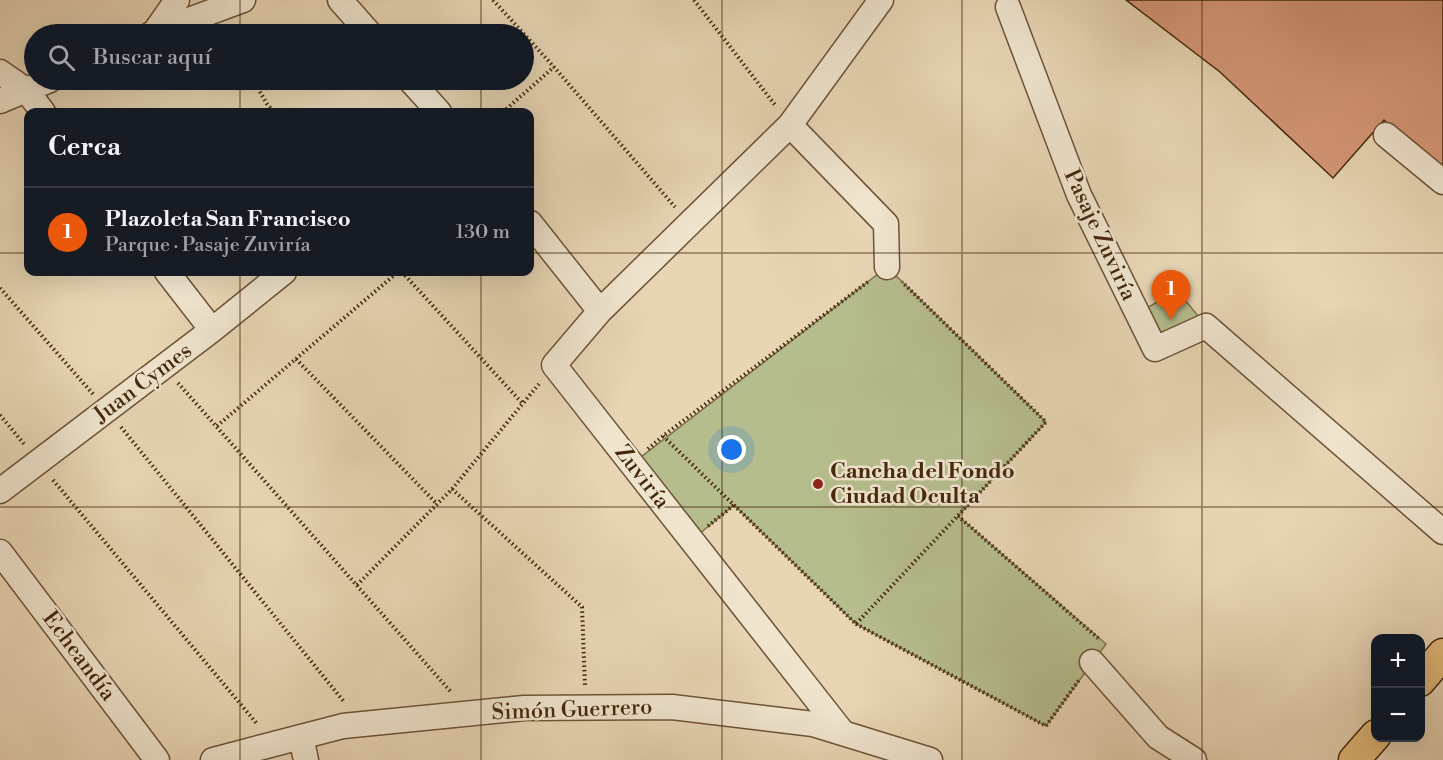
<!DOCTYPE html>
<html lang="es">
<meta charset="utf-8">
<style>
:root{--surface:#171b24;--page:#20242c;--text:#f1f3f6;--muted:#9ea1a6;--line:#363941;--accent:#ea580c}
body{margin:0;font-family:"Libre Bodoni",serif;background:var(--page);color:var(--text)}
.controls{position:absolute;right:18px;bottom:18px;display:grid;overflow:hidden;border-radius:12px;box-shadow:0 6px 24px #0002}
.controls button{width:54px;height:54px;display:grid;place-items:center;padding:0;border:0;border-bottom:2px solid var(--line);background:var(--surface);color:var(--text);font:30px sans-serif}
.you{position:absolute;left:732px;top:450px;width:21px;height:21px;margin:-15px;border:4px solid #fff;border-radius:50%;background:#1a73e8;box-shadow:0 0 0 9px #1a73e833}
.badge{display:grid;place-items:center;width:39px;height:39px;border-radius:50%;background:var(--accent);color:#fff;font-size:20px;font-weight:700}
.pin{position:absolute;translate:-50% -50px;filter:drop-shadow(0 2px 3px #0008)}
.pin::after{content:'';position:absolute;top:32px;width:21px;height:18px;background:inherit;clip-path:polygon(0 0,100% 0,50% 100%)}
.list{margin:0;padding:0;list-style:none}
h2{display:flex;justify-content:space-between;align-items:center;height:78px;margin:0;padding:0 24px;font-size:26px}
h2 small{font-size:20px;font-weight:400;color:var(--muted)}
.list li{display:grid;grid-template-columns:39px 1fr auto;gap:18px;align-items:center;box-sizing:border-box;height:90px;padding:0 24px;border-top:2px solid var(--line)}
.list b{display:block;font-size:22px;white-space:nowrap}
.list p{margin:0;font-size:20px;white-space:nowrap;color:var(--muted)}
.list em{font-size:20px;font-style:normal;color:var(--muted)}
.icon{flex:none;width:33px;height:33px;fill:none;stroke:currentColor;stroke-width:2;stroke-linecap:round;stroke-linejoin:round}
.map{position:relative;flex:none;width:1443px;height:760px;overflow:hidden}
.search{position:absolute;background:var(--surface);box-shadow:0 6px 24px #0002;left:24px;top:24px;width:510px;height:66px;display:flex;align-items:center;gap:15px;box-sizing:border-box;padding:0 21px;border-radius:33px;color:var(--muted);font-size:22px}
.panel{position:absolute;background:var(--surface);box-shadow:0 6px 24px #0002;left:24px;top:108px;width:510px;height:168px;border-radius:12px}
.map>svg:first-child{display:block}
</style>
<div class="map">
<svg width="1443" height="760" viewBox="0 0 1443 760">
<rect width="100%" height="100%" fill="#e7d5b4"/>
<filter id="stains"><feTurbulence type="fractalNoise" baseFrequency=".00333" numOctaves="4"/><feColorMatrix values="0 0 0 0 .2 0 0 0 0 .09 0 0 0 0 .02 0 0 0 .5 -.17"/></filter>
<radialGradient id="worn" r=".72"><stop offset=".6" stop-color="#630" stop-opacity="0"/><stop offset="1" stop-color="#630" stop-opacity=".3"/></radialGradient>
<path fill="#b6bd8d" stroke="#7e724c" stroke-width="1.5" d="M887,267l159,155 -88,94 148,128 -60,82 -190,-102 -122,-119 -42,35 -60,-76z
M1177,290l29,36 -51,23 -18,-35z"/>
<path fill="#d69878" stroke="#45280b" stroke-width="1.5" d="M1126,0h317v172l-59,-52 -51,58 -113,-106z"/>
<g fill="none" stroke-linecap="round" stroke-linejoin="round">
<g stroke="#6e5335" stroke-width="27">
<path id="minor" d="M340,0l30,34
M1008,7l71,188 76,154 51,-23 237,206
M154,33l23,-33
M151,34l92,-34
M0,72l26,18 17,22
M410,80l29,32
M0,101l50,-21
M790,125l91,-125
M1386,135l57,47
M530,223l70,88 -46,54 289,368
M167,272l45,58
M600,311l190,-186 96,99 1,43
M0,491l212,-161 72,-58
M0,552l157,208
M1092,662l66,75 36,23
M301,737l5,23
M213,760l130,-34 181,-18 148,-1 141,17 117,36"/>
</g>
<g stroke="#45280b" stroke-width="33">
<path id="major" d="M1420,681l23,-27
M1354,760l22,-25"/>
</g>
<path stroke="#45280b" stroke-width="4" stroke-dasharray="1.5 3" stroke-linecap="butt" d="M493,0l61,67 121,140
M694,0l81,105
M253,80l14,24 7,8
M503,112l51,-45
M402,272l121,132
M0,288l93,106
M296,359l141,145
M178,383l273,309
M0,415l24,29
M217,426l181,-154
M121,427l224,276
M663,436l193,188 190,-202 -144,-140
M648,449l15,-13 206,-155
M53,480l205,245
M452,489l130,118 3,79
M958,516l141,123
M708,526l26,-21
M357,585l95,-96 87,-105
M856,624l190,102 33,-46"/>
<use href="#minor" stroke="#efe4ce" stroke-width="24"/>
<use href="#major" stroke="#e4ba7a" stroke-width="30"/>
</g>
<path fill="none" stroke="#45280b" stroke-width="1.5" stroke-opacity="0.55" d="M240,0v34M481,0v34M722,0v760M962,0v760M1202,0v760M240,80v32M481,80v32M0,253h28M530,253h913M240,272v488M481,272v488M0,507h1443"/>
<circle fill="#8f2418" stroke="#efe4ce" stroke-width="2" cx="818" cy="484" r="6"/>
<g text-anchor="middle" dominant-baseline="central" stroke-width="5" stroke-linejoin="round" paint-order="stroke">
<g font-size="22" fill="#45280b" stroke="#efe4ce">
<text transform="translate(1100 235) rotate(65)">Pasaje Zuviría</text>
<text transform="translate(143 383) rotate(-37)">Juan Cymes</text>
<text transform="translate(642 477) rotate(52)">Zuviría</text>
<text transform="translate(79 656) rotate(53)">Echeandía</text>
<text transform="translate(572 710) rotate(-2)">Simón Guerrero</text>
</g>
<g font-size="22" font-weight="bold" fill="#45280b" stroke="#efe4ce" text-anchor="start">
<text x="830" y="471">Cancha del Fondo<tspan x="830" dy="25">Ciudad Oculta</tspan></text>
</g>
</g>
<rect width="100%" height="100%" filter="url(#stains)"/>
<rect width="100%" height="100%" fill="url(#worn)"/>
</svg>
<div class="controls">
<button>+</button>
<button>−</button>
</div>
<div class="you"></div>
<div class="pin badge" style="left:1171px;top:320px">1</div>
<div class="search"><svg class="icon" aria-label="search" viewBox="0 0 24 24"><circle cx="10" cy="10" r="6"/><path d="M15 15l6 6"/></svg>Buscar aquí</div>
<section class="panel">
<h2>Cerca<small></small></h2>
<ul class="list">
<li><span class="badge">1</span><div><b>Plazoleta San Francisco</b><p>Parque · Pasaje Zuviría</p></div><em>130 m</em></li>
</ul>
</section>
</div>
